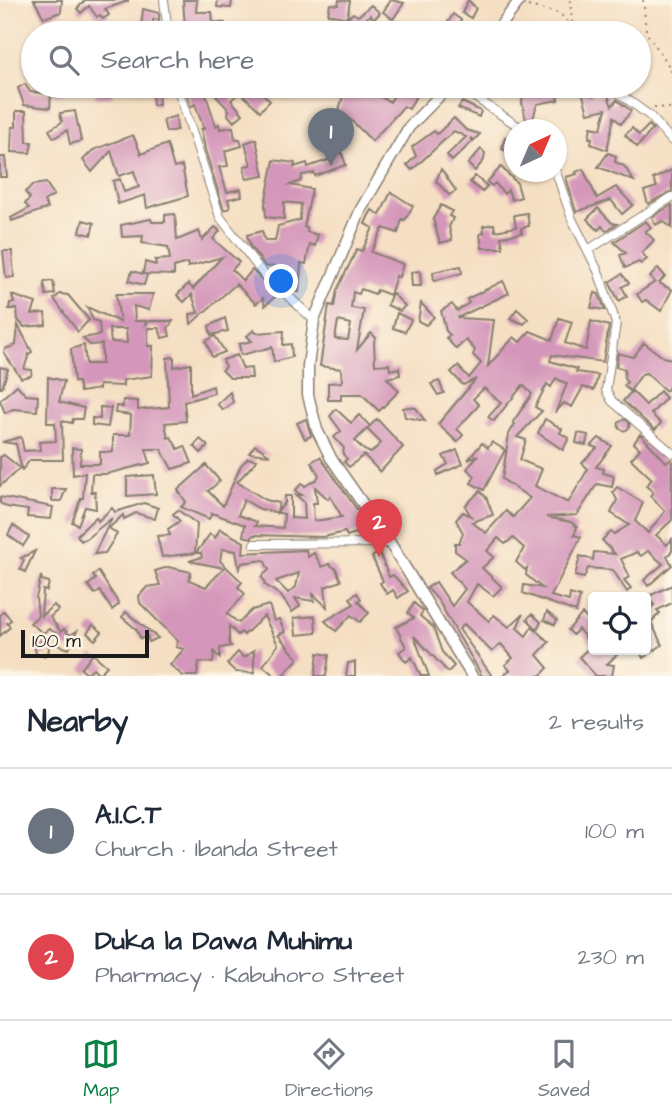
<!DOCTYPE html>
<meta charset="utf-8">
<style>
:root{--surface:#fff;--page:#f6f6f7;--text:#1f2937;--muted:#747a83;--line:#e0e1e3;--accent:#0b8043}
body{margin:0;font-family:"Architects Daughter",sans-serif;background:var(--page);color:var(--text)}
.controls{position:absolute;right:21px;bottom:21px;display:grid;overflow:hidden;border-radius:7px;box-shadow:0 2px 5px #0004}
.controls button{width:63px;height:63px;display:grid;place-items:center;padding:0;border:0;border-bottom:2px solid var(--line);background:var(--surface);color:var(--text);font:35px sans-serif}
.compass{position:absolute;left:504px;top:119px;width:63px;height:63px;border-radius:50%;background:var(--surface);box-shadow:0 2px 5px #0004;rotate:44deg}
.scale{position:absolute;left:21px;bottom:18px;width:128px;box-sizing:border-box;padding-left:7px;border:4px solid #1c1c1c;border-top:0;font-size:19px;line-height:24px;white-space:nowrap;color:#1c1c1c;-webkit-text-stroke:5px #fcf5e5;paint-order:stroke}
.you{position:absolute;left:282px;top:282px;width:24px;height:24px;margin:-18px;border:5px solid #fff;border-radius:50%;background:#1a73e8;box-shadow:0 0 0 10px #1a73e833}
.badge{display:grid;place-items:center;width:46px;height:46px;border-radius:50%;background:var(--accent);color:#fff;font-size:23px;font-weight:700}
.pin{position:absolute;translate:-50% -58px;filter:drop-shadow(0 2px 4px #0008)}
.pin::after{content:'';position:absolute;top:37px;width:24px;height:21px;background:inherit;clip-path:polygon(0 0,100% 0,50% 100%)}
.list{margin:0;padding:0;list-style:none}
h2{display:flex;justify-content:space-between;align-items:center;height:91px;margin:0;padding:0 28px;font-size:30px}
h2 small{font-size:23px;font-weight:400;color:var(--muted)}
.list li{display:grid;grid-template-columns:46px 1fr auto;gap:21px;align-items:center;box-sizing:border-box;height:126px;padding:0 28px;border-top:2px solid var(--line)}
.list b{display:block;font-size:26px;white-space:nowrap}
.list p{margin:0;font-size:23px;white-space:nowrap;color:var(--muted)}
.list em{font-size:23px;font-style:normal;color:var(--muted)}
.icon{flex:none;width:38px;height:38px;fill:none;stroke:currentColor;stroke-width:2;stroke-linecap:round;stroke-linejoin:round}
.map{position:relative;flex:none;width:672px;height:676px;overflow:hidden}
.search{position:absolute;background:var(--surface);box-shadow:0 2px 5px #0004;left:21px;right:21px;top:21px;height:77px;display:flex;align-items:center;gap:18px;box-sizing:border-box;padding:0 24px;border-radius:38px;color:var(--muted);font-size:26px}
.sheet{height:343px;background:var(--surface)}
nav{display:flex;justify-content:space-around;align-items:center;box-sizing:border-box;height:98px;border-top:2px solid var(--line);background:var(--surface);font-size:19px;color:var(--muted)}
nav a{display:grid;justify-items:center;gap:4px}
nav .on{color:var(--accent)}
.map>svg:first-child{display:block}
</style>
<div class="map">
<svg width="672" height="676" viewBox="0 0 672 676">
<rect width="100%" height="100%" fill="#fcf5e5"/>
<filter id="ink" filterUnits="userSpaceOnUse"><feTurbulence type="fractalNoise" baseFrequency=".0143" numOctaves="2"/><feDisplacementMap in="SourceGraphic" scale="14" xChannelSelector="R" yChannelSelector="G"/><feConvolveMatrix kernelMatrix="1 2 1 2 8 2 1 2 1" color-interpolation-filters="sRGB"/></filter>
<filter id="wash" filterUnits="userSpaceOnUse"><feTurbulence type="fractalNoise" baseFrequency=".00686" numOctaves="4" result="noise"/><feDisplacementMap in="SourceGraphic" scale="28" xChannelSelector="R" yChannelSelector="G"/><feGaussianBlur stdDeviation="1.57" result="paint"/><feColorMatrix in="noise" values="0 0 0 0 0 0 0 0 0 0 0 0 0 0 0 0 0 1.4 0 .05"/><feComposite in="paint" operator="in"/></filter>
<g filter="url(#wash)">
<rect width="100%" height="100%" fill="#f5dfc3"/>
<g id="blocks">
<path fill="#d496ba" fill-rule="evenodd" d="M34,0h28l-1,12 -17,6z
M85,0h43v1l-23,8 4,6 -6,4 -3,-4 -3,2 -8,-11 -8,7 -4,-4z
M183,0h14l-1,12h16l1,10 12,1 -1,10 -26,-1v-3l-13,-1z
M218,0h14l-1,8 -14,-1z
M339,0l11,1 -3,17 -19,-4 2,-10 8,1z
M391,0l13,3 -11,16 -10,-7z
M468,0l8,8 -5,10 -9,-5z
M371,5l9,8 -6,6 -4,-4 -12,12 -1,6h-25l21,-20 5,3z
M143,9l16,4v7l-6,-1 1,14h-31v-6l18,1z
M453,14l8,6 -10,13h-9z
M393,23l13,10h-20z
M25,84l5,8 21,1 -1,15 -26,-3 -6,-17z
M47,86h16l1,8 -8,1z
M97,86h16l-1,11 -17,1z
M151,86h7l1,19h-6z
M227,86h28l15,15 -10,10 -20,-19 -9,8 12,14 -9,8 -6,-7 1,-5 -13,-14z
M333,86h27l30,16 9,-16h22l-12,23 -5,-3 -32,35 -21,-21 -13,-5 6,-24z
M527,86h29l2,14 -21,4 -4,15 -7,1 -4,-17 1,-9h6z
M592,87l1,9 14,-3 5,13 5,-6 14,11 -10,13 -7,-7 -7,33 -16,-6 1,-6h-3l2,-11 10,2 5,-20 -18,4 -7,-25z
M195,91l1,4 9,-3 11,34 3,-2 1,5 13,-2 2,12h5l2,7 -17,5 3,15 -9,1 8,25 14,-3 1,7 -14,3 2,9 -6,2 -19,-60 -4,-21h3l-9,-25 -4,3 -4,-13z
M462,102l19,9 -2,6 -21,-9z
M16,111h10l1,31h5l-2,11 -19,-1 1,-25h4z
M75,111l6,30 -11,3 -3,-14 -13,8 -5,-8 13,-8 -2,-9z
M176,116l1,14 -11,2 -3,-12z
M454,118l12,12 14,4 -6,6 -4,-2 3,3 -21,20 -5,-6 19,-18 -12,-6 -42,39 -5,-5 9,-9 -4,-9 22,-16 3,3z
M649,125l4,4 -16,18 -12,-12 7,-7 7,7z
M133,135l8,19 26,-10 7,24 8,-2 6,30 -41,12 -2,-13 -27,9 -5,-23 7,-2 4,13 15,-5 -5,-16 -15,5 -8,-25 -19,21 -9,-12 10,-10z
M505,137l9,3v13l-12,-4z
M256,139l8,37 -18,3 -2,-13 7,-1 -6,-22z
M481,149l4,4 -1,7 -9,11 -7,-7z
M341,151l5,14 -31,11 -1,-3 -12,2 -1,6 -11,4 22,4 -8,38 3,1v4l11,3 -3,11 -5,-2 -4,20 -5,-1 -2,29 -7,-1 -5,-5 2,-9 -9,2 -4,-13 -10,1 -16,-21 -3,-11 15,-4 3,10h10l3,-15 22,-6 1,-16 -17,-2v17l-18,-2 -1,-13 9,-44 21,3 -1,4 13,-4 1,4 26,-9v-6z
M608,153l8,3 -1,6 9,4 10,15 -36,-14z
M0,157h5l2,20h-7z
M501,167l16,16 4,14 -9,3 -4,-10 -4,4 -9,-11 -3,3 -5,-4z
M441,169l15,22 -7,4 -13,-14z
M583,169l14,29 19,-11 17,18 -11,9 -11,-14 -35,12 -10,-35 11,-3 -1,-2z
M672,170v21l-24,13 -4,-13 13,-4 -4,-8z
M475,176l12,10 -5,6 -12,-10z
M46,183l8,12 -10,6 4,7 -36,13 -1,-3 18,-10 -4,-4 5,-6 -5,-6 8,-7z
M391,192l22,14 -8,14 -3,-1 -4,14 -15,-5 -12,24 32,12 -4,13 -3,-1 -6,19 -13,-5 -2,4 -14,-5 -2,5 -6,-2 -2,16 13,2 -7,40 14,-17 5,5 -2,3 1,24 14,-1 1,6 9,-2 1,7 -13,3 12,13 -20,20 -17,-17h-21v6h-13v-17l14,-1 -1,-13 -21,-3 9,-61 5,1 3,-16 20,-41 5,2 11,-23 -8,-4 3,-7 4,-7 8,5zM338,321l13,3 -3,16 -13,-1z
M441,205l11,6 -3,5 4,2 -4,9 3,13 -12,3 -7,-24z
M672,205v23l-9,-7 -8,4 -3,-8z
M598,208l14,15 5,1 -11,7 -4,-5 -4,4 -11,-11z
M527,213l2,13 -8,2 1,5 -21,4 2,11h-21l-2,-14 4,-1 -1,-7 11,-2 1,7 21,-4 -2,-12z
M175,214l2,26 22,-9 3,9 13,-13 5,4 -7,8 26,23 -7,8 11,11 9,-11 25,25 -12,11 -2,-8 -7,6 -20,-20 -45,40 -1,-10 8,-1 -6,-19 -8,8 -7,-7 11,-11 5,5 29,-32 -34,10 -1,-4 -13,4v8l-31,-1 2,-12 11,3 -1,-5 15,-1 -2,-12 -26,-4 1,-7 -21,1 -1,-12 30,-6 1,3h13v-7z
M83,220l11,3 -3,12 -11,-3z
M646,221l5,7 -6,3 9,9 -12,13 5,6 -6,5 -2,-2 -14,6 -5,-13 6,-2 -12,-11z
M3,251h9l2,26 -8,1z
M461,266l1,7 -28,8 -1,-9z
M658,268l7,8 -6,7 13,7 -11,21 -15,-11 -4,2 -5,-8 18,-12 -5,-5z
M132,271l15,4 -3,10 -15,-4z
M420,271l1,15h-9l-1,-14z
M622,274l7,9 -7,4 5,9 -8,5 -10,-19z
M53,281l2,13 -9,1 -2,-13z
M503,281l6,12 -52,25 37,2 -6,46 26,-29 6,5 10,-11 22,9 7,-22 13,4 -7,21 21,7 5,-29 18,5 -6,36 -51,-7 -2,6 27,8 -1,3 22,3 -4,15 -11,-3 -11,20 -8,-4 -9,10 12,-29 -11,-6 -5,9 -4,-3 -12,23 7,4 -25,26 9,3 -6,20 22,9 -7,17 33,17 20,-34 -6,-6 15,-15 -6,-2 8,-8 13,8 -16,21 8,2 -1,4 11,3 -2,11 -15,-3 -20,31 -31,2 25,5 6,5 -3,8 7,2 -30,59 18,5 1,-7 10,3 -4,15 -53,-19 1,-8 18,3 -16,-13 1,-7 -2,2 -9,-8 8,-14 -11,-10 -8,6 -7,-6 -11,13 7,6 -12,11 20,19 -9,9 -16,-12 -10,18 22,19 5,-6 15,12 14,-13 -6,14 9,8 6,-9 17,15 -12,13 11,13 -8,8h-38l8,-6 -5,-5 8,-7 -12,-14 -9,8 -28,-28 -5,5 33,47h-10l-44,-76 -11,-12 9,-6 16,24 13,-17 -15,-17 16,-13 -11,-8v-8h4l4,-10 -7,-13 7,-8 8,4 -6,-10 15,-15 6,6 7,18 -21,7 14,11 20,-22 7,6 17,-19 -28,-19 7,-45 6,-10 -2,-2 19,-28 -9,-9 -29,36 -6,-4 13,-14 -17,-15 -11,11 6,6 -22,24 6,6 -6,7 -19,-18 38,-45 -13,6 -12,-13 7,-6 11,12 12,-15 -8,-8 2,-5 -9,-10 -10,9 -10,-11 4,-3 -4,-4 -5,-20 11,-7 5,7 12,-8 -2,-4z
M392,293l13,13 -5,5 -13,-6z
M595,293l4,1 6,16 -14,-2z
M60,294l8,1 21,25 -11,12 -24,-33z
M116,294h37l-4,16 -15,-4 1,15h11l-1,4 4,-4h24l-5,7 2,8 -8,2 -3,-10h-11v18h5l-1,30 -29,4v6l-24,-1v4l-19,3 -2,-10h-4l-3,-33 13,-4 2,19h16v-20l-12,1 -7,-7 17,-3 -1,-13 -6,-2 -6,-13 33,15zM109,329h17l1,14 -16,-1z
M12,295l24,8 -4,11 13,-1 1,12 -22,2 -6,-7 -1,-11h-8l1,-6h4z
M421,303l13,14 -8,8 -8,-4z
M517,309l11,10 -4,5 -14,-6z
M397,313l14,7 -6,12 -12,-4z
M225,318l3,13 -17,4 -2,-9z
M18,325l14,27 -3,2 -5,15 8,1 -1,6 -10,2 -17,-25 1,-4 11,-4z
M254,330l2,3 28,-2 -1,14 8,-1 1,13 -18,5 -2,-15 -31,8 -2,-11 13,-3 -5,-5z
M215,336l10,16 -13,5 -6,-16z
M644,343l19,14 9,2v25l-6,7 -20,-18 -4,1 -12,17 -6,-5 3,-4 -3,-3 1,-10 -9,-2 2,-14 15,4z
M237,355l6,14 8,-1 1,10h-22l-8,-8 3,-3 -2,-7z
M174,357v10l17,-3v30l22,-8 1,7 -30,9 2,19 -21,2 3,15 3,-1 7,12 7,-3 7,17 -20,6 -11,-20h-15l4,14 -44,11h-14l-1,18h4l1,17 -11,-2 -7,18 -6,-3 9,-24h2l2,-25 -12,2 -1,-27 9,1 -1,15h20v-12h13v-17h17l1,-20 -16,-2 1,-7 7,1v-7l15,1v9l31,-3 -2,-49z
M0,367l8,2 -6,19h-2z
M48,377l16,4 -5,21 25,6 -2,11h-9l-1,4 -10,-2 1,39h-33l-8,10 -6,-26 -14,-2 19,-5 3,14 16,-1 -1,-8 17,-1 -1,-18h-8z
M439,381l5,12 -6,2 -7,-11z
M17,385l9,10 12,1 -1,15 -24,-2 -8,4 -5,-13z
M632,391l14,14 14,-14 6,7 -15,16 10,9 -6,7 -32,-29z
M230,392l3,10 -10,8 -6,-6z
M100,407l11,1 -3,19 -16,-2v-7l8,1z
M408,407l8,1 9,13 -20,-4 -2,-9z
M336,409l15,14 8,-8 11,11 -15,15 9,9 7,3 10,-10 -14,-14 10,-10 26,28 -23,25 -16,-17 -15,12 -5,-5 3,-3 -4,-5 1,-6 -10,-11 7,-6 -11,-15z
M306,419l5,17 -6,3 -8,-16z
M545,419l17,10 -2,4 9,5 -6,12 -25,-17z
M618.5 425a5.5 5.5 0 1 1 11 0a5.5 5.5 0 1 1-11 0Z
M578,433l10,2 -2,10 -10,-2z
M640,434l26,28 6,-3v61l-16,15 11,10 5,-6v12l-5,5 5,9 -24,21 -4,-6 19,-16 -15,-13 -7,5 -4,-4 -16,7 9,18 -6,3 7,8 -4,4 -14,-22 -25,-2 -4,10 -9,-2 5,-20 13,4 1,-8 21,2 -13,-14 9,-8 3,2 15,-9 -18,-12 6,-13 -4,-8 4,-5 26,16 -8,18 13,12 17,-22 -15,-15 3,-4 -7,-6 6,-7 -21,-20 9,-10 -6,-6z
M200,439l8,7 -7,7 -7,-7z
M492,442l13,8 -21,40 -13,-7 4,-7 -8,-7 11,-14 -10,5 14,-17 6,5z
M255,445l15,10 -21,-2z
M457,450l6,14 -25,11 -1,-4 11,-7 -5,-8z
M4,455l16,13 -20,18v-29z
M320,457l50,71 -23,8 -2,-4 -21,5 -71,-2 -1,3 -9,-2 2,-11 -33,-12 -3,6 -28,-12 5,-5 -8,-12 28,-25 14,16 -12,10 15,15 18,-41 7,-7 9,2 -20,22 29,18 13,3 -2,9 8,-9v-7h6v22l14,1 -1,-17 -8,-7h6l-7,-4 7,-8 3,3 12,-7 2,-4 -8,-13zM315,487l13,12 2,-3 12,21 -28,4 -1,-18h4zM244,500l16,9 24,5 -1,14 -28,-2 2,-4 -19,-7z
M154,475l2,19 -29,2v-19z
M52,489h14l-5,12h-9z
M0,497l53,10 -2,12 -24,-2 1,-7 -21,-3 -7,-4z
M144,503l14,5 -3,11 -19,-6 -12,6 -1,-4 -14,13 8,6 -12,19 -11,1 18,-36 -25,20 -6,3 -4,-6 19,-18 2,4 14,-13 3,4z
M178,510l19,14 -2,29 -33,4 -5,-21 13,-1 -2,-6 12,-8 -7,-7z
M13,525l16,12 -6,9 -15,-11z
M220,529l24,13 -1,11 63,-3 2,7 6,-4 8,14 7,-3 7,5 5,12 -16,6 2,20 -14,-13 1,7 -19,-3 5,8 -8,6 -11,-16 -17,-12 1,-3 -4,-4 8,-7 -5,-10 -22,3 -3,6 -3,-18 -14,-2 -2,12 22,21 -4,5 7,7 -18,20 12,9 13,-13 17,-5 5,16 5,-2 6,13 -7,3 20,24 -16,17h-7l-12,-10 15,-21 -14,-29 -20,19 -3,-3 -3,3 -9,-9v18l2,2 -11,2v10l-6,-6 -1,11 -14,-1 -2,14h-14l-13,-11 14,-16 -8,-2 2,-6 -38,-38 -1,-7 8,-9 13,-2 -5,-14 13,-4 23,5 -2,8 17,7 18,-19 -35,-7 13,-4 -1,-4h-5l14,-19 5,4zM299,573l-3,14 -8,6 -12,-12z
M35,551l-10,21 -5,-3 4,-9 -3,-2z
M379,552l10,25 4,-2 15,16 -10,7 -5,-8 -6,4 -7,-11 3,-2 -11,-24z
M98,571l21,33 -7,6 -12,-19 -5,3 -7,-9 8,-6 -3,-3z
M41,576l1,4 7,2 -2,9 -4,-1 -2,26 13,-11 4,5 -8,7 11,15 3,-3 6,6 7,-4 -8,18 -11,-4 1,-10 -10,-6 -6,4 -13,-10 8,-7 -2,-18z
M672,585v18l-15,7 3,3 -9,9 11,23 -19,13 -4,-8h14l-7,-10v-28l8,-7 -7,-8z
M357,593l4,6 -3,2 11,12 -9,9 -9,-7 -15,16 -11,-10 29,-17 -4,-6z
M414,603l9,8 -3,5 13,11 9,25 12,14 -6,6 -34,-36 15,40h-8l-9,-19 -6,5 -7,-10 7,-5 -10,-20 18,-9 -6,-5z
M4,611l7,9 -4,3 3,4 -10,9v-21z
M126,612l17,14 15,12 -9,4 -2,-6 -6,3 -5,-10 -14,-12z
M547,612l10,8 -2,5 -11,-5z
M532,614l9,8 -4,7 -10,-10z
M582,614l11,10v26h29l-15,14 7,1 -2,11h-16l-17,-19 13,-12 -14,-16 -5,6 -5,-5z
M315,616l1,17 -20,2 -2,-17z
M93,625l9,7 -7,8 -8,-7z
M35 649a7 7 0 1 1 14 0a7 7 0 1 1-14 0Z
M254,650v23l-18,-1 -9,-8 11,-12 6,6z
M318,653l11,2 -3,21h-11z
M93,654l14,12 -8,8 -6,-6 -6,6 -6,-5z
M355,662v14h-9l2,-13z"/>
</g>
</g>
<g filter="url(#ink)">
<use href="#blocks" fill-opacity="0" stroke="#887e70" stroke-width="2"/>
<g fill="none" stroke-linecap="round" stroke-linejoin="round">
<g stroke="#887e70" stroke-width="10">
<path id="minor" d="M164,0l4,33
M177,86l43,131 41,54 53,49
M458,86l66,44
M609,86l41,30 22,25
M556,172l16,47 26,52 18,52 -10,67 6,11 60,52
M588,250l84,-53
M254,544l136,-1"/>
</g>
<g stroke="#887e70" stroke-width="13">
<path id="tertiary" d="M495,33l25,-33
M449,86l-40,41 -48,82 -47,111 -6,46v29l9,35 14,28 59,85 82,133"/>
</g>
<path stroke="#887e70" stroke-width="2" stroke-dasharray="2 5" stroke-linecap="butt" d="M570,0l2,22
M643,0c2,10 1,27 5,35 8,13 19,24 24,39
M528,6l31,7 21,20
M654,107l18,1"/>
<use href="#minor" stroke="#fff" stroke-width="8"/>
<use href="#tertiary" stroke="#fff" stroke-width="10"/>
</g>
</g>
</svg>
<div class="controls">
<button><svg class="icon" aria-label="locate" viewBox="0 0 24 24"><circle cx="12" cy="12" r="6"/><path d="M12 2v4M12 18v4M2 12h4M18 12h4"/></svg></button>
</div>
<svg class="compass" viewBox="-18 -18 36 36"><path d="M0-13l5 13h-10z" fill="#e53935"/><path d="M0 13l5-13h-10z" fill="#747a83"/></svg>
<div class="scale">100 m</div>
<div class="you"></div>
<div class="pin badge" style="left:331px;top:166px;background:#6b7280">1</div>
<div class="pin badge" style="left:379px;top:557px;background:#e0444e">2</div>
<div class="search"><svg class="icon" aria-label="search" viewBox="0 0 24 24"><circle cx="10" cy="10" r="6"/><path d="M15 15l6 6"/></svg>Search here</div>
</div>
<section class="sheet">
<h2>Nearby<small>2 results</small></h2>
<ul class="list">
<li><span class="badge" style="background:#6b7280">1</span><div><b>A.I.C.T</b><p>Church · Ibanda Street</p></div><em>100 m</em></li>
<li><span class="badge" style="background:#e0444e">2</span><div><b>Duka la Dawa Muhimu</b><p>Pharmacy · Kabuhoro Street</p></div><em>230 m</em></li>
</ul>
</section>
<nav>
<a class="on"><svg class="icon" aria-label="map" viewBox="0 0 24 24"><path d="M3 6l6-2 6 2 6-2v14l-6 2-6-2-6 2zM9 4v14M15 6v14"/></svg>Map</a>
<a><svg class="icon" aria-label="directions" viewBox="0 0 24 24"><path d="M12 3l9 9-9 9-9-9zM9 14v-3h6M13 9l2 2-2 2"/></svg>Directions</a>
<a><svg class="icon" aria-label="saved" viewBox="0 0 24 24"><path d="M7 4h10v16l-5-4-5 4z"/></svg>Saved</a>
</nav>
